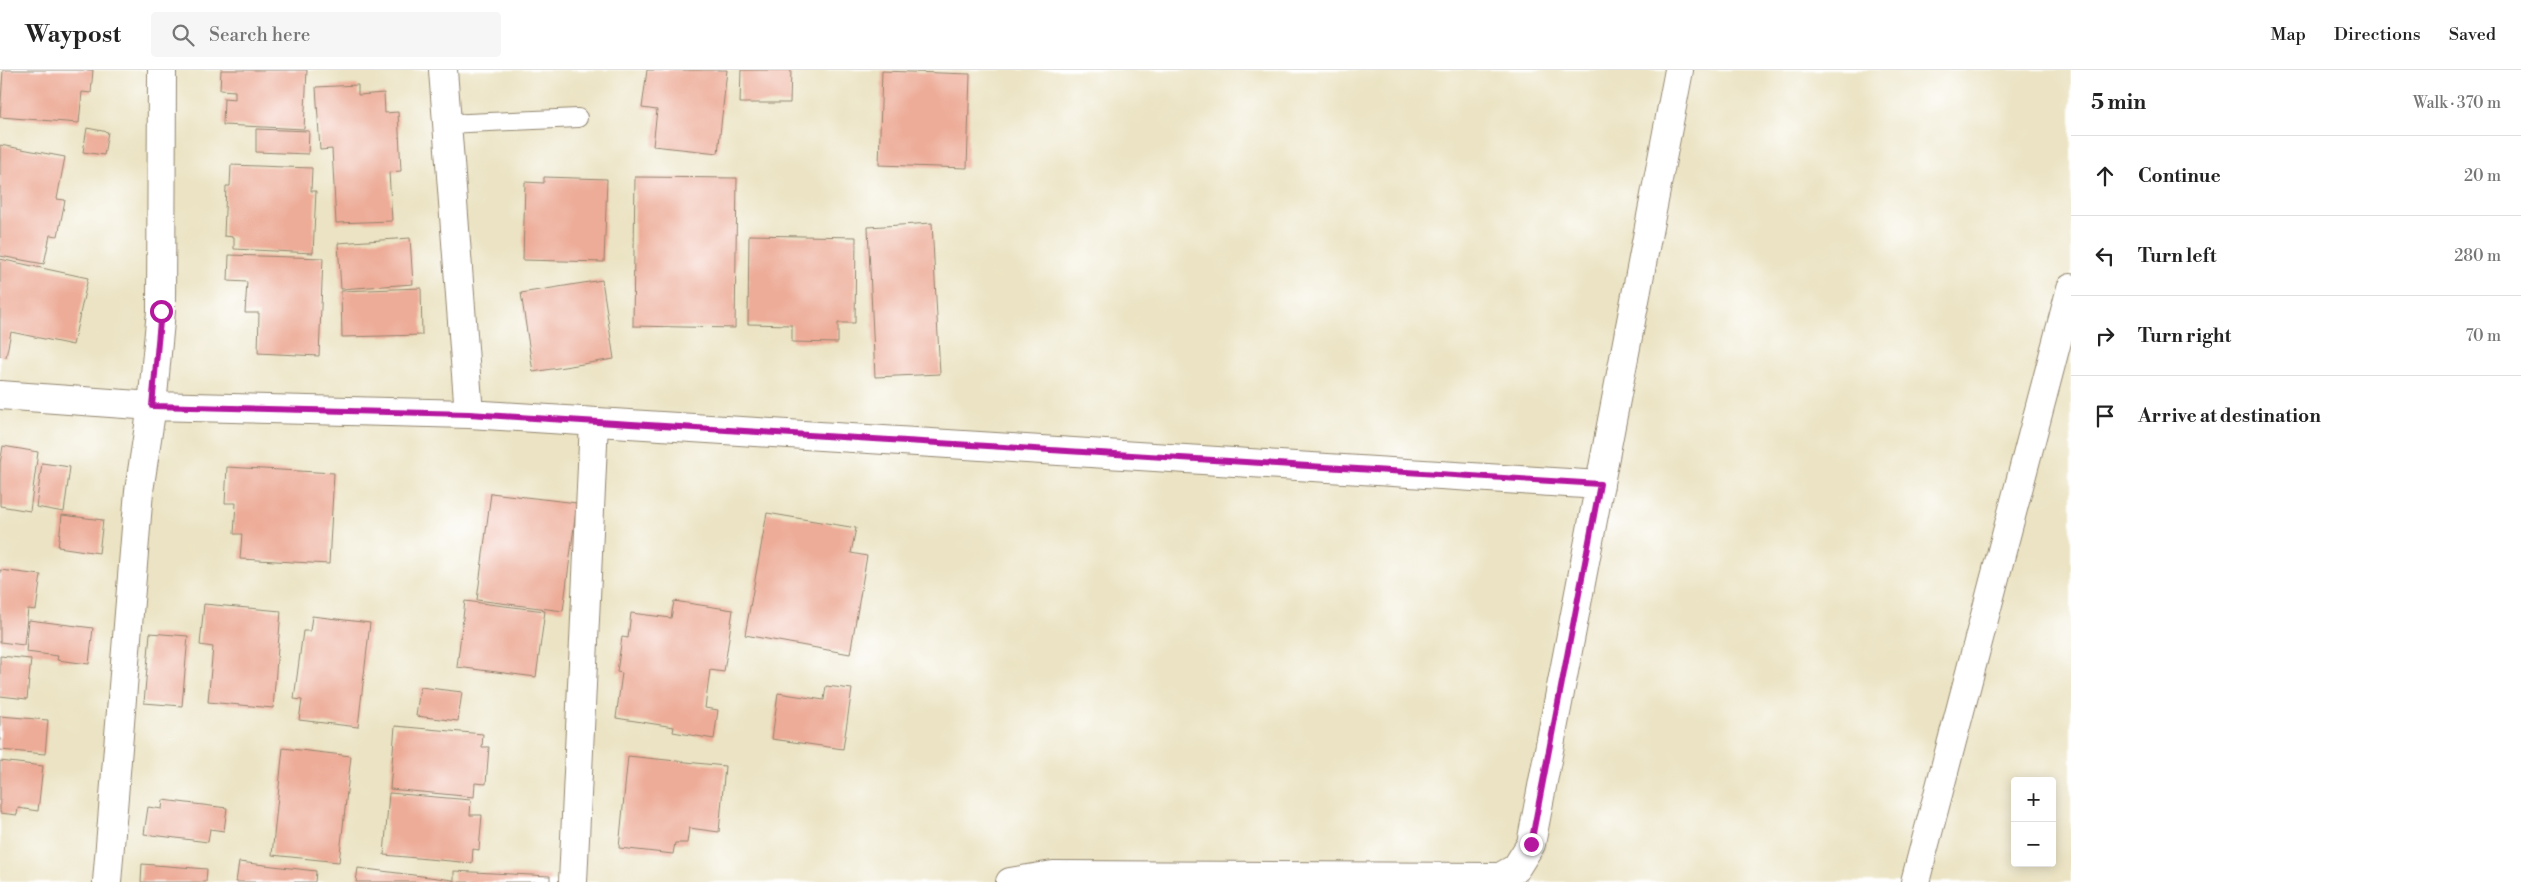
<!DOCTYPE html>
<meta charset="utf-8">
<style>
:root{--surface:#fff;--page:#f6f6f6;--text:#222;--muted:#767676;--line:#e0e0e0}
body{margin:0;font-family:"Libre Bodoni",serif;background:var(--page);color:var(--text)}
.controls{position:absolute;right:15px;bottom:15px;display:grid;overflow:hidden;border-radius:5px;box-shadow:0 2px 12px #0003}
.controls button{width:45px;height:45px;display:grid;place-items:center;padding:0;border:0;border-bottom:1px solid var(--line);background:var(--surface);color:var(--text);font:25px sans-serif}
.stop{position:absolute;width:15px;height:15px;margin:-11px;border:4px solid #b5179e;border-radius:50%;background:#fff}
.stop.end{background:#b5179e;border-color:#fff;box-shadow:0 1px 5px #0008}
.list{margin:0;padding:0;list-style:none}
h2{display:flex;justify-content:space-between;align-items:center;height:65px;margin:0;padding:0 20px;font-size:21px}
h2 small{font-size:16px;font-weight:400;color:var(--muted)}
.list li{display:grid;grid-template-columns:32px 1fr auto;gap:15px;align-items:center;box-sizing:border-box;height:80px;padding:0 20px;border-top:1px solid var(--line)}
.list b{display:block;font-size:19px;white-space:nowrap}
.list em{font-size:16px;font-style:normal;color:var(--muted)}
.icon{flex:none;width:28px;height:28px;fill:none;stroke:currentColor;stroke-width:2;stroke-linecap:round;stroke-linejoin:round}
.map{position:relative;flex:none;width:2071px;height:812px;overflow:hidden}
header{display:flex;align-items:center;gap:30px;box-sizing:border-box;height:70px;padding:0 25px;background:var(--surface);border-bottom:1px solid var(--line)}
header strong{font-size:24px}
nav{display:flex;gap:28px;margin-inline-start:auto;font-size:18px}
.search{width:350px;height:45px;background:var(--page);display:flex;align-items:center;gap:12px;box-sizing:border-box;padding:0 18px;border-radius:5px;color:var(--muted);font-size:19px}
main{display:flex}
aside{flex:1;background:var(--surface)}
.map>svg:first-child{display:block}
</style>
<header>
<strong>Waypost</strong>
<div class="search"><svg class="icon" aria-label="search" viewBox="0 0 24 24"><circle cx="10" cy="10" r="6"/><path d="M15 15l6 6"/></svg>Search here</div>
<nav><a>Map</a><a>Directions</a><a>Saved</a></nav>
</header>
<main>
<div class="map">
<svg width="2071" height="812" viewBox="0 0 2071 812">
<rect width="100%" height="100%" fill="#fff"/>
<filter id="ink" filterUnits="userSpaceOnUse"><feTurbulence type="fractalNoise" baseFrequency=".02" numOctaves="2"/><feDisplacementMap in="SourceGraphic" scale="10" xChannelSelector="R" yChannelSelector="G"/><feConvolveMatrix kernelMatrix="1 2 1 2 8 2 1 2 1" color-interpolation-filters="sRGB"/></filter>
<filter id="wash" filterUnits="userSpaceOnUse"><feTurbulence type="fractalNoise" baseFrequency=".0096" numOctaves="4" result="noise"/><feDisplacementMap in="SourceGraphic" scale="20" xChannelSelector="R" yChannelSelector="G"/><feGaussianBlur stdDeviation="1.12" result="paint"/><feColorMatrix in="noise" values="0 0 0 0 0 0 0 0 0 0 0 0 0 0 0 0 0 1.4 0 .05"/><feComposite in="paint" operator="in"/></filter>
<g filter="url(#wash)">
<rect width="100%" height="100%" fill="#ebe3c3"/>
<g id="blocks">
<path fill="#edac97" d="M3,0h90l-2,23 -9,-1 -3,31 -79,-6z
M221,0h86l-3,59 -81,-4 1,-27 11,1v-8l-15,-1z
M647,0h80l-9,83 -65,-7 4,-36 -15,-2z
M741,0h50l-1,33h-50z
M882,1l88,3 -3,94 -88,-3z
M358,15v10l26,-2 1,20 13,-1 3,59 -12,1 3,49 -56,2 -4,-74 -12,1 -4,-63z
M87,58l21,4 -4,23 -21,-3z
M256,59l53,2 -1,23 -52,-2z
M0,75l65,12 -8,42 8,1 -7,36 -8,-1 -6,29 -44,-8z
M231,95l81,3 -1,23h5l-3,62 -79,-4v-12l-10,-1 2,-50h4z
M544,107l63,2 -3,83 -81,-2 2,-78 19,1z
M635,107l102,1 -2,150 -102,-2z
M932,153l8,151 -65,3 -7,-150z
M749,165l107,2 -1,86h-17v20l-46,-1v-17l-44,-1z
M410,168l3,46 -72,5 -3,-46z
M229,185l94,3 -4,98 -61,-3 1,-40h-14l2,-31 -19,-1z
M0,189l88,19 -15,67 -62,-13 -5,25 -6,-1z
M602,210l12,79 -81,13 -12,-79z
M421,218l1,47 -80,2 -1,-46z
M3,376l35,6 -8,59 -30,-5v-43z
M42,393l28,4 -6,45 -28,-5z
M227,397l107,6 -5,91 -89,-5 2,-25h-8l2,-31h-11z
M491,423l86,10 -14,108 -86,-11z
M767,443l89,15 -5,25 16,3 -17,98 -105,-19z
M62,445l41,5 -4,33 -41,-6z
M0,500l41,5 -5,35 -8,-1 -4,36 -24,-3z
M465,531l80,10 -9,66 -79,-10z
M674,531l59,9 -9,62 -14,-2 -5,38 13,2 -4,29 -41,-7 1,-5 -58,-9 6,-45 -5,-1 5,-35 6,1 3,-25 40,5z
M204,534l77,7 -8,97 -65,-6 5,-55 -13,-2z
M312,546l58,7 -12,104 -59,-7 3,-20 -8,-1 9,-68h7z
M29,550l64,8 -4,36 -32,-4 1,-4 -32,-4z
M150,563l38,3 -6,70 -38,-3z
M0,586l31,3 -4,40 -27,-3z
M826,616l26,3 -9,60 -71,-10 6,-46 46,7z
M420,617l42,5 -4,29 -42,-5z
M0,646l48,4 -3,34 -45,-4z
M395,656l88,8 -1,13h7l-3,37 -11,-1 -1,14 -84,-8z
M283,678l68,8 -12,106 -67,-7z
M628,686l97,10 -6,66 -30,-4 -2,15h-12l-2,11 -54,-6z
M0,691l43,5 -5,45 -20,-3 -1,7 -17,-2z
M389,723l82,7 -1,15h12l-3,35 -6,-1 -1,14 -88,-8z
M163,730l64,8 -3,23 -14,-2 -2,13 -64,-8 4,-27 14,2z
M239,792l77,9 -1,11h-79z
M142,794l65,5 -1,13h-65z
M358,798l95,12v2h-97z
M454,801l96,5v6h-96z"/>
</g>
</g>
<g filter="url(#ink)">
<use href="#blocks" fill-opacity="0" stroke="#938670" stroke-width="1"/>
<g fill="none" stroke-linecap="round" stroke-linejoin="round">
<g stroke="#938670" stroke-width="20">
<path id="service" d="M447,54l131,-6"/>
</g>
<g stroke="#938670" stroke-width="30">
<path id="minor" d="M443,0l26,344
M0,325l152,11 317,8 1131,71
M107,812l32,-391 13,-85 9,-95 1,-241
M573,812l21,-460
M1010,812l43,-7 447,2 16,-9 15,-24 148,-774
M1915,812l156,-594"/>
</g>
<use href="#service" stroke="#fff" stroke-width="18"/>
<use href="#minor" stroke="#fff" stroke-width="28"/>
</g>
</g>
<g fill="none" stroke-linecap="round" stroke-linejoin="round" filter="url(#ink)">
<path stroke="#b5179e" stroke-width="6" d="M161,241l-9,95 317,8 1131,70 -69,360"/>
</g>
</svg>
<div class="controls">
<button>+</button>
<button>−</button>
</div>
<div class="stop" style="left:161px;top:241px"></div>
<div class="stop end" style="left:1531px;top:774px"></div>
</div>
<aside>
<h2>5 min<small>Walk · 370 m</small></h2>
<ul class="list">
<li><svg class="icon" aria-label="ahead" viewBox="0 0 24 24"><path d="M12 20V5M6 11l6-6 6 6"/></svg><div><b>Continue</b></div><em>20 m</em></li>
<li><svg class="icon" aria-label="left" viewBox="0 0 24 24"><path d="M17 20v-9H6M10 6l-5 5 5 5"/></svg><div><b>Turn left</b></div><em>280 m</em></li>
<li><svg class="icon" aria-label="right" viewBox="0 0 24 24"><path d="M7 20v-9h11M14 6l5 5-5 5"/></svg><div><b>Turn right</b></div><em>70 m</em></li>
<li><svg class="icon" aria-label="arrive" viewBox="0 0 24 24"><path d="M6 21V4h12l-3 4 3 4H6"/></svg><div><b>Arrive at destination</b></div></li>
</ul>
</aside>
</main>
